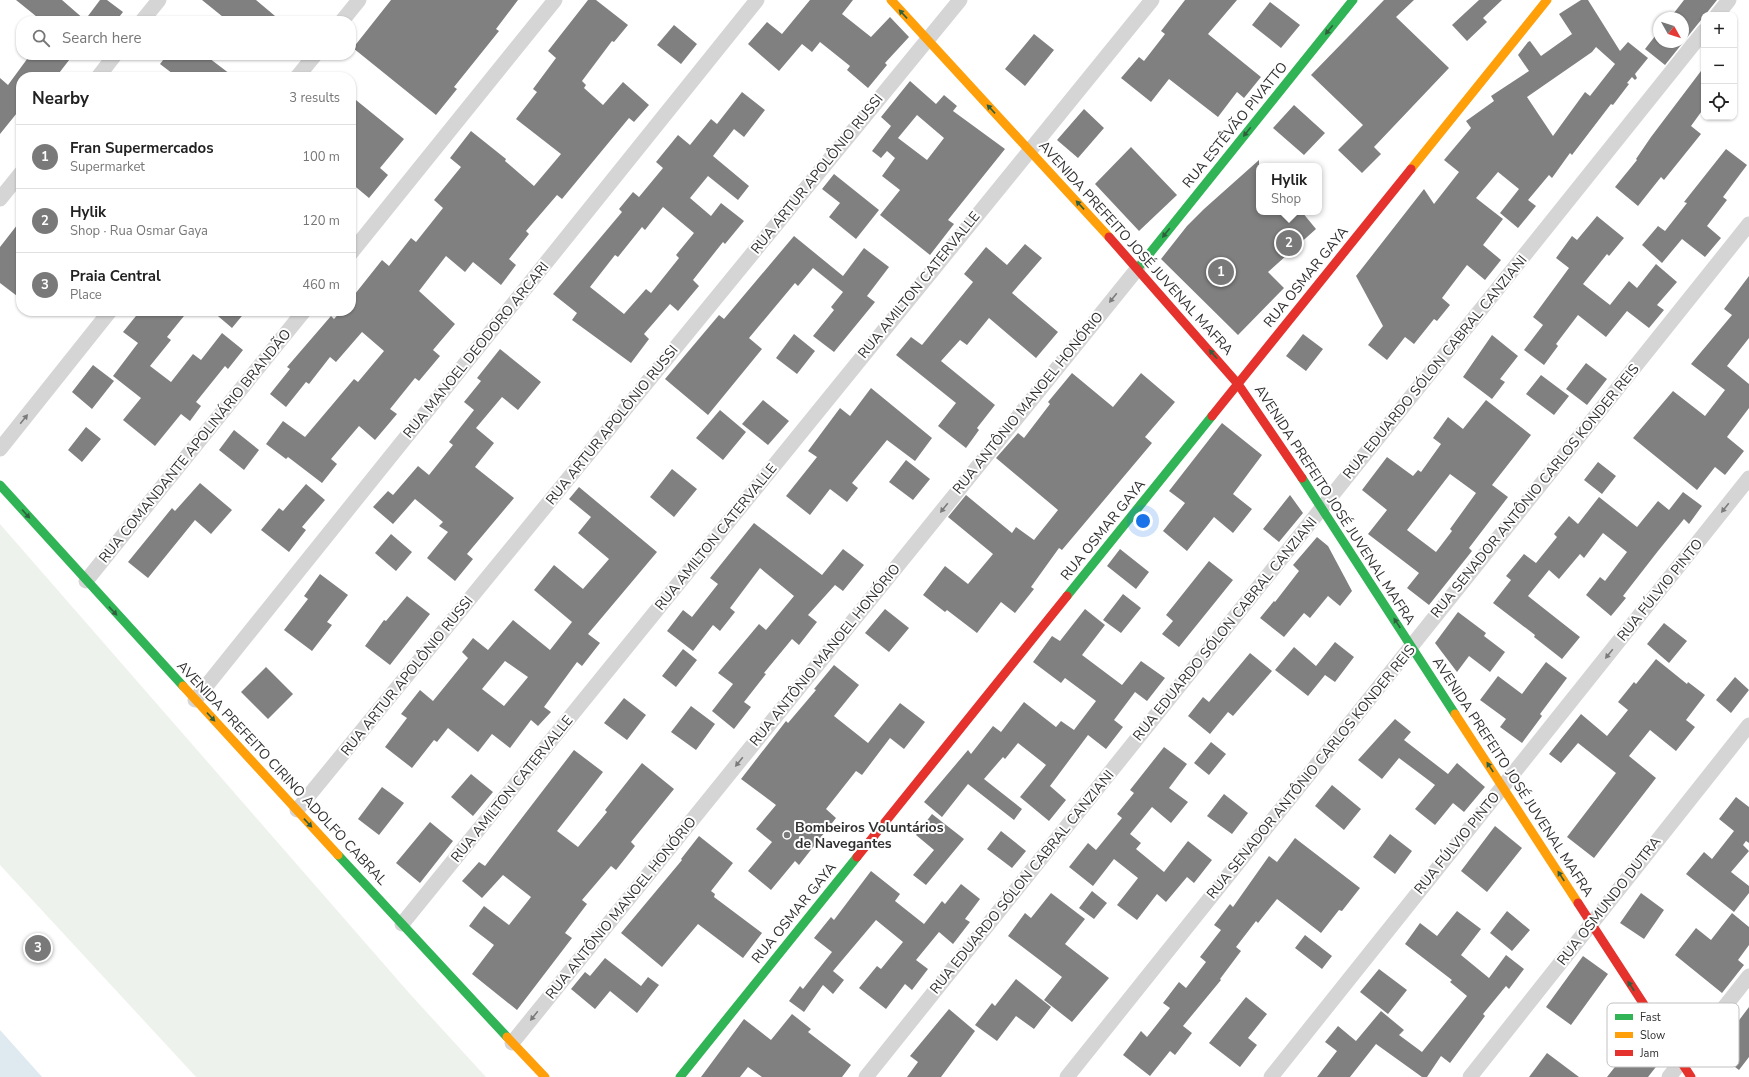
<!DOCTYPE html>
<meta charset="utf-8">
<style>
:root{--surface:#fff;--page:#f6f6f6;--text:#222;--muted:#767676;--line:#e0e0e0;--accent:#797979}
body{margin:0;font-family:"Nunito Sans",sans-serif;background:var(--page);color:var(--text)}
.controls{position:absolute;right:12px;top:12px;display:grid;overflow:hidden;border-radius:8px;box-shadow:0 1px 3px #0004}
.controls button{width:36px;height:36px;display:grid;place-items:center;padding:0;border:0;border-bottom:1px solid var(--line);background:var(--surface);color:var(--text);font:20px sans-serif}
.compass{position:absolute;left:1653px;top:12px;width:36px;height:36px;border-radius:50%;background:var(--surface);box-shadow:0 1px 3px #0004;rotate:129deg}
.you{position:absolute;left:1143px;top:521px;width:14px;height:14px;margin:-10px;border:3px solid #fff;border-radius:50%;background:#1a73e8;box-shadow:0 0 0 6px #1a73e833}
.badge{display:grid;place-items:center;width:26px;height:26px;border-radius:50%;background:var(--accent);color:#fff;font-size:13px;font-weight:700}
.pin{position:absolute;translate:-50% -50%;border:2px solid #fff;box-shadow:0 1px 4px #0006}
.popup{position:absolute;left:1256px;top:163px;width:66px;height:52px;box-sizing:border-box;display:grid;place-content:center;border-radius:8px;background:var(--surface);filter:drop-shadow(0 1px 3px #0005);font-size:13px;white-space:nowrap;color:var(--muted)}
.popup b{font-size:15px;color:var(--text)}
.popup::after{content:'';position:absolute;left:50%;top:100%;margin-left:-8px;border:8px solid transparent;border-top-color:var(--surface)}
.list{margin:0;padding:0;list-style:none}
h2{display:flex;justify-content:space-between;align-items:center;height:52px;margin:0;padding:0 16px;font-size:17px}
h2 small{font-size:13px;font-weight:400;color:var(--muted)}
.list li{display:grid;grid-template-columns:26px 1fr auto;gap:12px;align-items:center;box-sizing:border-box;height:64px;padding:0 16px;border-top:1px solid var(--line)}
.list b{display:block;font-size:15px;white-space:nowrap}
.list p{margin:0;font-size:13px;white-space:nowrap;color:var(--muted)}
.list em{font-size:13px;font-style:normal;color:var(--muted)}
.icon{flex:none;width:22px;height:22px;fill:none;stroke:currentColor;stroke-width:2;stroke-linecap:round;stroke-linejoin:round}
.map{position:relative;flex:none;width:1749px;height:1077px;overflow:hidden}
.search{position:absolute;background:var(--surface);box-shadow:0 1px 3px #0004;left:16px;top:16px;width:340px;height:44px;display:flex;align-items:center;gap:10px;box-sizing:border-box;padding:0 14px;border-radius:16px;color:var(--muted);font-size:15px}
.panel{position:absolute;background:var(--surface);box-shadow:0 1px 3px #0004;left:16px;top:72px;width:340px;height:244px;border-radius:16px}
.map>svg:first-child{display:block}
</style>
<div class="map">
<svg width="1749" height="1077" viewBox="0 0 1749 1077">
<rect width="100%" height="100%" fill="#fff"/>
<path fill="#eef2ec" d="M0,524l410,470 76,83h-290l-196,-212z"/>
<path fill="#dee9f0" d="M0,1030l42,47h-42z"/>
<path fill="#808080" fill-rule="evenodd" d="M16,0h46l23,20 15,-20h7l16,12 -7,9h-74z
M202,0h54l25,21h-53z
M391,0h127l-22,29 3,2 -45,56 3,2 -21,26 -83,-67z
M588,0h8l32,25 -14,17 -2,-1 -30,40 4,4 -2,3 19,17 20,-23 26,23 -15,17 -5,-4 -67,81 -5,-4 -31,36 3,3 -20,25 7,6 -15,20 -28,-23 -8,10 -19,-16 -27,35 36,33 -22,26 7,6 -21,25 -4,-3 -25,31 7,5 -22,26 -16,-14 -28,33 6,5 -15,19 -34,-26 -2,2 -20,-15 17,-23 22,16 49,-58 4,3 26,-31 -22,-19 -26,30 -6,-5 -21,27 -3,-2 -20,25 -16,-13 20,-25 -3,-2 44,-51 3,3 7,-8h10v-12l31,-39 7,6 22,-28 5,4 27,-34 -9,-8 27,-33 -11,-9 21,-27 35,28 -1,2 29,25 27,-32 -45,-35 21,-27 -4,-3 23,-31 -8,-7z
M810,0h43l-11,14 29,23 19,-20 19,20 -24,26 2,2 -19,23 -21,-18 3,-4 -30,-24 -8,10 -10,-8 -23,27 -31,-27 19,-22 15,12z
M1185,0h52l-29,34 53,43 -17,21 -7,-6 -19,25 -49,-38 -18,23 -30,-24 18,-21 5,4 21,-27 -4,-3z
M1384,0h30l-18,17 53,51 -75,79 7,7 -19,19 -24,-23 25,-25 -52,-50z
M1479,0h23l-19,18 4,4 -20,19 -15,-16z
M1581,0h7l32,51 8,-9 20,16 -13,16 2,4 -2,2 -3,-3 -5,6 2,1 -16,21 -2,-1 -39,51 -2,-2 -18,25 -3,-3 -21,25 8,6 -18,22 -18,-15 19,-24 -21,-17 -22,26 27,21 -20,26 18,15 -16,20 -18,-15 -25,33 8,7 -13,16 -3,-2 -20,25 -9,-7 -18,23 -19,-15 15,-19 -27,-50 68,-87 10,15 25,-32 -15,-12 27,-32 -5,-7 28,-20 -3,-5 38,-25 -11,-16 10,-13 2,-1 11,15 31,-22 -13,-20zM1596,47l19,17 -25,32 -5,-4 -32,44 -26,-39 65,-45z
M1684,0h33l-52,65 -20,-16 14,-18v11h24v-24h-13z
M1270,2l30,23 -19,23 -29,-23z
M674,25l23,19 -16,20 -24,-19z
M1034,34l20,16 -29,36 -20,-17z
M30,55h43l-17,22h-35v31l-21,26v-56l8,7z
M167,55h38l29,22h-57l-17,-13z
M1704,67v41l-13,18 10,8 -37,46 -3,-3 -23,29 -23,-19 22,-27 -1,-1 15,-22z
M910,81l26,23 8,-9 13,11 -4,5 52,38 -57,71 6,4 -24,31 -50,-40 20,-25 -18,-14 13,-18 -8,-7 -6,7 -9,-7 19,-25 -10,-9zM917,115l27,23 -17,22 -29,-22z
M742,92l23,18 -21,27 -10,-8 -21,27 36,30 -11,14 -30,-24 -18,22 21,18 10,-13 23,18 -19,23 -2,-2 -30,38 6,6 -21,25 -8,-7 -26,30 5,5 -18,24 -59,-43 5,-7 -24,-19 69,-82 -3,-3 14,-17 6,5 24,-29 -7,-6 22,-27 12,10 21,-26 6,5zM663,207l31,26 -18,22 3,3 -28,35 -5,-4 -22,25 -34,-27 25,-32 3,2 24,-30 3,3z
M351,96l53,43 -24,29 8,7 -19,23 -18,-15z
M1294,105l31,28 -21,22 -31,-27z
M1084,109l20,19 -26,30 -21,-18z
M1131,147l46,48 -38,36 -44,-47z
M1726,149l21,16 -24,32 4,3 -20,26 14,12 -16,19 -23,-18 -20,24 -20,-18 16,-19 7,5 22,-28 -3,-1z
M1259,160v52h43l14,17 -48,43 16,16 -46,47 -77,-76 26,-33 17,-17z
M834,174l45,36 -23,29 -27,-22 11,-14 -18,-14z
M1597,216l27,22 -15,18 -2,-2 -24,30 27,21 19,-24 8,7 19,-24 21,18 -20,23 7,5 -15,18 -22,-17 -21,26 -28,-22 -22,29 2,2 -14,19 -20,-15 19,-25 -10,-8 36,-49 -13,-10 16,-22 5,4z
M21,220v79l-21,-16v-36z
M794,236l49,40 21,-28 25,19 -22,29 8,6 -41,50 -21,-16 21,-26 -3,-3 12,-15 -30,-24 -15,18 -3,-3 -46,55 13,11 -54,66 -43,-36 54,-64 5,4z
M1025,244l17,14 -30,35 46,39 -22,26 -47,-40 -22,27 -7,-5 -19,21 54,44 -18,23 2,2 -13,18 -28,-22 18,-23 -60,-48 15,-18 11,8 51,-63 -9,-8 22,-27 21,18z
M1749,276v62l-22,28 22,18v24l-22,29 17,14 -19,24 -10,-8 -18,23 -64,-52 40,-47 32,25 20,-26 -34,-26 41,-49 -8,-6z
M140,311h48l-21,26 4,3 -21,26 21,16 22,-28 8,6 21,-27 21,17 -15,19 -3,-3 -29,36 5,4 -11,15 -9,-7 -26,32 -32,-26 18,-22 -28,-22 25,-33 -15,-11z
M212,311h34l-14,17z
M794,334l21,17 -18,23 -21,-16z
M1303,334l20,15 -17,22 -20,-15z
M1492,335l26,21 -18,23 5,3 -13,17 -29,-22z
M500,349l41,33 -23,28 -16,-13 -26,31 18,15 -19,24 39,31 -47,56 6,5 -18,22 -28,-23 21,-26 -9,-6 4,-4 -28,-23 -22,25 -20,-17 15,-16 5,4 25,-29 11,9 24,-30 -4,-3 25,-32 -10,-8 17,-21 -4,-3z
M1586,363l21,16 -20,26 -21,-16z
M93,365l21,16 -22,28 -20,-17z
M1072,373l41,34 28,-34 34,29 -30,35 7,6 -90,107 -3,-2 -28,39 3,2 -19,24 -14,-11 -24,31 -30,-23 -2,2 -22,-17 22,-29 23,18 25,-30 -45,-37 18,-22 46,38 4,-6 18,13 24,-30 -62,-52 22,-25 6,5 26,-34 -2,-2z
M1541,375l28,21 -15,19 -28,-21z
M871,388l61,50 -17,23 -28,-21 -35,43 6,5 -11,14 -17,-13 -20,26 -24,-19 31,-39 -9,-6 32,-43 10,8z
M763,400l26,21 -21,24 -26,-21z
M1486,400l45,35 -39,50 16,12 -39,51 3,3 -43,54 -22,-17 12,-15 -51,-39 19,-24 -25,-20 25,-33 26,19 5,-6 3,2 20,-28 -8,-6 15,-21 15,12zM1450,474l26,19 -26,36 2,2 -16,21 -29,-22z
M720,410l26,22 -23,28 -27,-22z
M1222,423l40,32 -29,39 19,15 -19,24 -19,-16 -27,34 -24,-20 22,-28 -16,-12z
M86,427l15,12 -19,23 -14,-12z
M234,430l25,20 -15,20 -25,-20z
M906,460l24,19 -17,21 -24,-18z
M1598,462l18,14 -14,18 -18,-14z
M672,469l25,20 -23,28 -24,-20z
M200,483l32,27 -21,24 -16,-14 -47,58 -20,-16 44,-54 3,3z
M306,484l19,16 -23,27 4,3 -17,22 -28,-22 18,-22 4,3z
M579,487l78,65 -69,82 12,9 -18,23 -5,-4 -33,45 7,5 -13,14 -7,-6 -21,28 -18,-14 -14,18 -30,-24 -11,14 -3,-2 -22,28 -27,-21 22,-29 -6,-4 19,-24 13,11 35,-43 -6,-6 11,-14 15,12 25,-30 37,30 22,-28 -38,-32 20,-25 29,24 26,-30 -31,-26 13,-16 -22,-18zM505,661l23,16 -24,29 -22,-17z
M1683,492l19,14 -13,18 -5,-5 -26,32 -35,45 3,2 -15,18 -25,-21 14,-18 5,4 22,-29 -24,-19 -19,25 -4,-4 -21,25 -10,-9 -21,26 52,41 -18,22 -28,-22 1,-2 -42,-32 18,-23 -5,-4 18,-22 12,9 21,-26 -3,-3 15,-18 9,8 21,-27 38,30 21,-26 11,9z
M1290,495l13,18 -24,29 -16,-13z
M754,523l68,52 21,-26 21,16 -21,26 -8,-6 -27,30 9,7 -18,23 -7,-6 -28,34 2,1 -22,28 7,5 -17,22 -22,-18 21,-27 -15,-11 41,-49 7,6 28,-34 -34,-28 -30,40 5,4 -15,19 -7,-6 -20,26 -26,-20 16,-21 9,7 26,-33 -8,-6z
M391,534l21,18 -16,19 -21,-18z
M1317,537l11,9 24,45 -12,15 -12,-10 -18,22 -6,-5 -20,24 -24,-19 14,-17 1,1 24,-31 -6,-6z
M1120,549l29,23 -13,17 -29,-23z
M1209,561l24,19 -54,67 -17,-13 11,-13 -7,-6z
M320,574l28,21 -21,27 5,3 -20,26 -28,-21 24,-31 -4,-3z
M1123,594l18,14 -20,25 -18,-13z
M407,596l23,18 -40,51 -25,-19 19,-26 2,1z
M885,609l24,19 -20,24 -24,-19z
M1085,609l20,16 -23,30 40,30 19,-24 24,17 -18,23 -12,-9 -21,28 9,7 -17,22 -18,-14 -38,51 16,14 -17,21 -29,-24 26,-32 -28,-22 -13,16 -2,-2 -19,22 38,30 -8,11 -46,-36 -26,33 -18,-15 44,-52 3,4 22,-28 8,6 23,-30 32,25 5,-6 13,9 22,-29 -31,-23 -4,5 -28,-21 19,-26 8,5z
M1458,612l28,21 -2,3 21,16 -15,20 -21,-16 -12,16 -22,-29z
M1664,623l23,18 -18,22 -22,-19z
M1335,642l19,15 -19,25 -10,-7 -17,21 -33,-26 19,-23 22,19z
M683,649l14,11 -21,27 -14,-11z
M1250,653l22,18 -39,45 -5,-4 -18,22 -22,-18 15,-19 6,5z
M1656,659l31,25 1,-2 17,13 -19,25 9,7 -19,24 -26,-21 -21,26 27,22 -62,80 -27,-21 49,-64 -38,-30 -17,20 -12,-9 32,-40 26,22 21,-26 -10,-8 16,-20 2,2z
M1546,662l21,16 -27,36 2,2 -20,27 -22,-16 6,-8 -26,-19 18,-24 24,18z
M834,665l25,20 -25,31 34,27 32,-40 25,19 -21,27 -14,-11 -28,37 -6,-4 -30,38 10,9 -37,47 -4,-4 -24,29 -23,-19 24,-29 -16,-13 20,-24 -35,-26 45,-58 2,2 28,-33 -2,-1z
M266,667l27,27 -25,25 -27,-27z
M1735,677l14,13 -18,23 -15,-13z
M624,698l22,17 -19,25 -23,-17z
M691,706l24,18 -19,26 -25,-18z
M1395,719l16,13 -7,8 44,34 9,-11 28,24 -21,25 -11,-9 -18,22 -20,-16 20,-24 -36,-27 -17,21 -24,-19z
M1211,742l15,12 -17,21 -15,-12z
M1164,747l23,17 -18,24 19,14 -17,21 -19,-16 -22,27 11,9 -5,6 28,23 24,-31 24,19 -18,23 -7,-6 -21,25 -9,-8 -20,26 -20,-15 21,-27 -24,-19 -21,27 -24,-19 19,-24 8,7 26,-32 -5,-4 17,-21 -4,-3z
M574,750l29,22 -46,59 21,16 29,-35 -2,-2 37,-47 32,26 -43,53 4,4 -19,24 -5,-4 -29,34 5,4 -22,29 7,5 -55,72 -45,-36 22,-29 -25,-19 15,-20 25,19 22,-28 -28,-22 -21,23 -20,-17 17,-19 6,4z
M471,774l22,18 -20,24 -22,-19z
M1332,785l29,24 -17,21 -29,-24z
M382,787l22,16 -25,32 -21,-16z
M1224,794l24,19 -16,21 -25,-18z
M1736,797l13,10v36l-3,-2 -3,4 6,6 -18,21 18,14v7l-15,19 -48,-38 18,-22 8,7 22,-28 -15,-12z
M932,814l32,25 -38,46 -13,-10 21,-25 -18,-15z
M430,822l23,19 -33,42 -24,-20z
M1495,826l27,22 -35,44 -26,-21z
M1001,831l25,20 -14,17 -25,-19z
M1390,834l22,17 -17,23 -22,-17z
M699,836l34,27 -22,28 4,3 -1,3 48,36 -19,25 -45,-34 -36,43 -41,-34 61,-73 -1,-1z
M1295,838l65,50 -18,23 -3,-1 -18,23 -44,-34 -19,24 -2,-2 -20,26 5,4 -21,28 1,1 -38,46 9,7 -17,22 -5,-4 -20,25 -27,-21 18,-24 6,6 23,-29 -7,-5 16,-21 7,6 20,-26 -6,-5 21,-27 -7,-5 16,-21 3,3 36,-51 8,6z
M871,871l29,23 -5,7 29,23 18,-23 3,3 16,-20 19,15 -15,20 5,3 -17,22 -14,-12 -23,28 12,9 -16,21 -7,-6 -19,25 -27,-21 18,-22 4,3 22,-27 -27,-22 -43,51 11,9 -11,14 -10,-9 -19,27 -15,-11 11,-15 3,3 29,-37 -18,-14 17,-21 3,3z
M1092,891l15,12 -13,16 -15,-11z
M1051,893l34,26 -20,25 44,34 -37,44 -28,-22 18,-23 -54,-41 17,-23 6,5z
M1641,893l23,17 -20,29 -24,-16z
M1457,911l24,18 -20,26 28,23 17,-23 18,14 -15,20 -3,-3 -23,28 2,2 -35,47 -9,-7 -14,21h-5l-46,-33 -26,33h-33l20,-26 -12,-9 13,-16 18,15 25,-30 23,19 -5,5 23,17 45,-56 -17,-14 2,-2 -47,-36 15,-21 17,13z
M1507,911l23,19 -18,21 -22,-18z
M1732,913l17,14v18l-11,15 6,5 -22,28 -47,-38 21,-27 15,12z
M1305,935l27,21 -10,13 -27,-21z
M1583,956l25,18 -37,51 -25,-18z
M605,958l36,28 7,-9 11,8 -22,28 -27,-22 -15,18 -24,-20 14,-17 5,4z
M1379,969l28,21 -19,24 -28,-22z
M1016,979l35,28 -17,22 -18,-13 -19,25 -22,-16 17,-22 3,3z
M1246,997l21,17 -19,24 9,7 -17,22 -31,-24z
M1749,1007v50l-10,13 -24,-18z
M949,1009l26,22 -34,46h-34l11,-15 -8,-6z
M792,1014l19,15 -3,3 43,33 -9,12h-80l-14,-10 -8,10h-39l43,-58 27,21z
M1633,1044l26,19 -11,14h-41z
M1547,1053l32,24h-50z"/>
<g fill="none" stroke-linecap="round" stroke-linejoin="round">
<path stroke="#d5d5d5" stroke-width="15" d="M1717,15l12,-15
M142,21l17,-21
M342,21l17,-21
M98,77l17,-22
M297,77l18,-22
M0,199l21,-26
M351,253l204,-253
M0,449l110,-138
M86,581l218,-270
M195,700l562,-700
M297,810l663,-810
M402,924l750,-924
M512,1043l626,-775
M866,1077l838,-1046
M1067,1077l682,-853
M1271,1077l478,-599
M1470,1077l279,-352
M1669,1077l80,-101"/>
<path stroke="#30b455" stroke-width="9" d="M1138,268l215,-268
M1302,478l153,236
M0,485l183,201
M1067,596l145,-180
M338,855l169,182
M680,1077l177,-220"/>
<path stroke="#ff9f0a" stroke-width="9" d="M891,0l218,237
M1411,169l136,-169
M183,686l155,169
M1455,714l123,189
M507,1037l38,40"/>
<path stroke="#e5322d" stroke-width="9" d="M1109,237l129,147 64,94
M1212,416l199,-247
M857,857l210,-261
M1578,903l113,174"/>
</g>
<defs><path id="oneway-solid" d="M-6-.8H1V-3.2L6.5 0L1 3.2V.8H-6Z"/></defs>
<g fill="#315f3e">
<use href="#oneway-solid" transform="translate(903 14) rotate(-133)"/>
<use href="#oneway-solid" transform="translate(1329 30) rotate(129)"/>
<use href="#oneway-solid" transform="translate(991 109) rotate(-133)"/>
<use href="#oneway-solid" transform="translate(1247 132) rotate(129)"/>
<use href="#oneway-solid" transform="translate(1080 205) rotate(-133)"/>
<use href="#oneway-solid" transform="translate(1166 233) rotate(129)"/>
<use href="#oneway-solid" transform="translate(1213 354) rotate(-131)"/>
<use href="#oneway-solid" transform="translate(26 514) rotate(48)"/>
<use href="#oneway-solid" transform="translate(113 611) rotate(47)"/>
<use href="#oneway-solid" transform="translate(1397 623) rotate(-123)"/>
<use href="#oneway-solid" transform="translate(211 717) rotate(47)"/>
<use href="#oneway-solid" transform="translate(1490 767) rotate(-123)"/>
<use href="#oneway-solid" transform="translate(308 823) rotate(47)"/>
<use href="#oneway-solid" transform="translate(1561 876) rotate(-123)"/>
<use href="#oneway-solid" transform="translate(1631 986) rotate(-123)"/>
</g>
<g fill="#7b7b7b">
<use href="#oneway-solid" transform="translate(1113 298) rotate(129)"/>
<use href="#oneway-solid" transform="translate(24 419) rotate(-51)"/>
<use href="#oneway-solid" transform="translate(944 508) rotate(129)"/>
<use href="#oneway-solid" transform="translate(1725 508) rotate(129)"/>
<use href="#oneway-solid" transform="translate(1609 654) rotate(129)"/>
<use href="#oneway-solid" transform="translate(739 762) rotate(129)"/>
<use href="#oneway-solid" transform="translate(534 1016) rotate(129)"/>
</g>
<circle fill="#797979" stroke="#fff" stroke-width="1.5" cx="787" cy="835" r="4"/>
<g text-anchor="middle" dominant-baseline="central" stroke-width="4" stroke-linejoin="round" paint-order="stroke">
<g font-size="14" fill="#313131" stroke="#fff">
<text transform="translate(1235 125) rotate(-51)">RUA ESTÊVÃO PIVATTO</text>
<text transform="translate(817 174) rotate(-51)">RUA ARTUR APOLÔNIO RUSSI</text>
<text transform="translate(1136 248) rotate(48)">AVENIDA PREFEITO JOSÉ JUVENAL MAFRA</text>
<text transform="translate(1306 277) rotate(-51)">RUA OSMAR GAYA</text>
<text transform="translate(919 285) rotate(-51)">RUA AMILTON CATERVALLE</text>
<text transform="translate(476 350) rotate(-51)">RUA MANOEL DEODORO ARCARI</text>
<text transform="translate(1435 367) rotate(-51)">RUA EDUARDO SÓLON CABRAL CANZIANI</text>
<text transform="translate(1028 403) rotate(-51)">RUA ANTÔNIO MANOEL HONÓRIO</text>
<text transform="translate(612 425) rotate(-51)">RUA ARTUR APOLÔNIO RUSSI</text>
<text transform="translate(195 446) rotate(-51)">RUA COMANDANTE APOLINÁRIO BRANDÃO</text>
<text transform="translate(1535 491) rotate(-51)">RUA SENADOR ANTÔNIO CARLOS KONDER REIS</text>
<text transform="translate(1335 505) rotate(57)">AVENIDA PREFEITO JOSÉ JUVENAL MAFRA</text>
<text transform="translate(1103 530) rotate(-51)">RUA OSMAR GAYA</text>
<text transform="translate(716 537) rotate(-51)">RUA AMILTON CATERVALLE</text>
<text transform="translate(1660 590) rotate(-51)">RUA FÚLVIO PINTO</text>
<text transform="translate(1225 629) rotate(-51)">RUA EDUARDO SÓLON CABRAL CANZIANI</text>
<text transform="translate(825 655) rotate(-51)">RUA ANTÔNIO MANOEL HONÓRIO</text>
<text transform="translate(407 676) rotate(-51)">RUA ARTUR APOLÔNIO RUSSI</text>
<text transform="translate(1311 772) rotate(-51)">RUA SENADOR ANTÔNIO CARLOS KONDER REIS</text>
<text transform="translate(282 773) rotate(47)">AVENIDA PREFEITO CIRINO ADOLFO CABRAL</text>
<text transform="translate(1513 777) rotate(57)">AVENIDA PREFEITO JOSÉ JUVENAL MAFRA</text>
<text transform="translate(512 789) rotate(-51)">RUA AMILTON CATERVALLE</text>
<text transform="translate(1457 843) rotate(-51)">RUA FÚLVIO PINTO</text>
<text transform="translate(1022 882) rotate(-51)">RUA EDUARDO SÓLON CABRAL CANZIANI</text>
<text transform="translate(1609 901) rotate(-52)">RUA OSMUNDO DUTRA</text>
<text transform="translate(621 908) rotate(-51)">RUA ANTÔNIO MANOEL HONÓRIO</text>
<text transform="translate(794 913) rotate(-51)">RUA OSMAR GAYA</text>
</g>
<g font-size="14" font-weight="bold" fill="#313131" stroke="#fff" text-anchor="start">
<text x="795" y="827">Bombeiros Voluntários<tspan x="795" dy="16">de Navegantes</tspan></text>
</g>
</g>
<rect x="1607" y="1003" width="132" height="64" rx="6" fill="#fff" stroke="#c1c1c1" stroke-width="1"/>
<rect x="1615" y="1014" width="18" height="6" fill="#30b455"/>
<rect x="1615" y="1032" width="18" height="6" fill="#ff9f0a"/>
<rect x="1615" y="1050" width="18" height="6" fill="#e5322d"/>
<g font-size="11" fill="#313131">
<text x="1640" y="1021">Fast</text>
<text x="1640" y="1039">Slow</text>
<text x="1640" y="1057">Jam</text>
</g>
</svg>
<div class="controls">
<button>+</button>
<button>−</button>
<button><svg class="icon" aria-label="locate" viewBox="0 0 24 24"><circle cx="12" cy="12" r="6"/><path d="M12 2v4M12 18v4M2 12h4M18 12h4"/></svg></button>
</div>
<svg class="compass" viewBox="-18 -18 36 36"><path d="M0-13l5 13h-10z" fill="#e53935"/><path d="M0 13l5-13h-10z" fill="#767676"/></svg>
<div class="you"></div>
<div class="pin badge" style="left:1221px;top:272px">1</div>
<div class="pin badge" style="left:1289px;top:243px">2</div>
<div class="popup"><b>Hylik</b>Shop</div>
<div class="pin badge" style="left:38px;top:948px">3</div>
<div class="search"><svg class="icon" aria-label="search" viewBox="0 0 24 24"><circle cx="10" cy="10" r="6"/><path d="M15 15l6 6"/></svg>Search here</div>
<section class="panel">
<h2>Nearby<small>3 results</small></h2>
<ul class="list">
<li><span class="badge">1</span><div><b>Fran Supermercados</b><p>Supermarket</p></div><em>100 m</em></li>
<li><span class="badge">2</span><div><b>Hylik</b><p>Shop · Rua Osmar Gaya</p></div><em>120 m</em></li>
<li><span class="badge">3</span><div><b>Praia Central</b><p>Place</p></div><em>460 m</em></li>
</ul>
</section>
</div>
